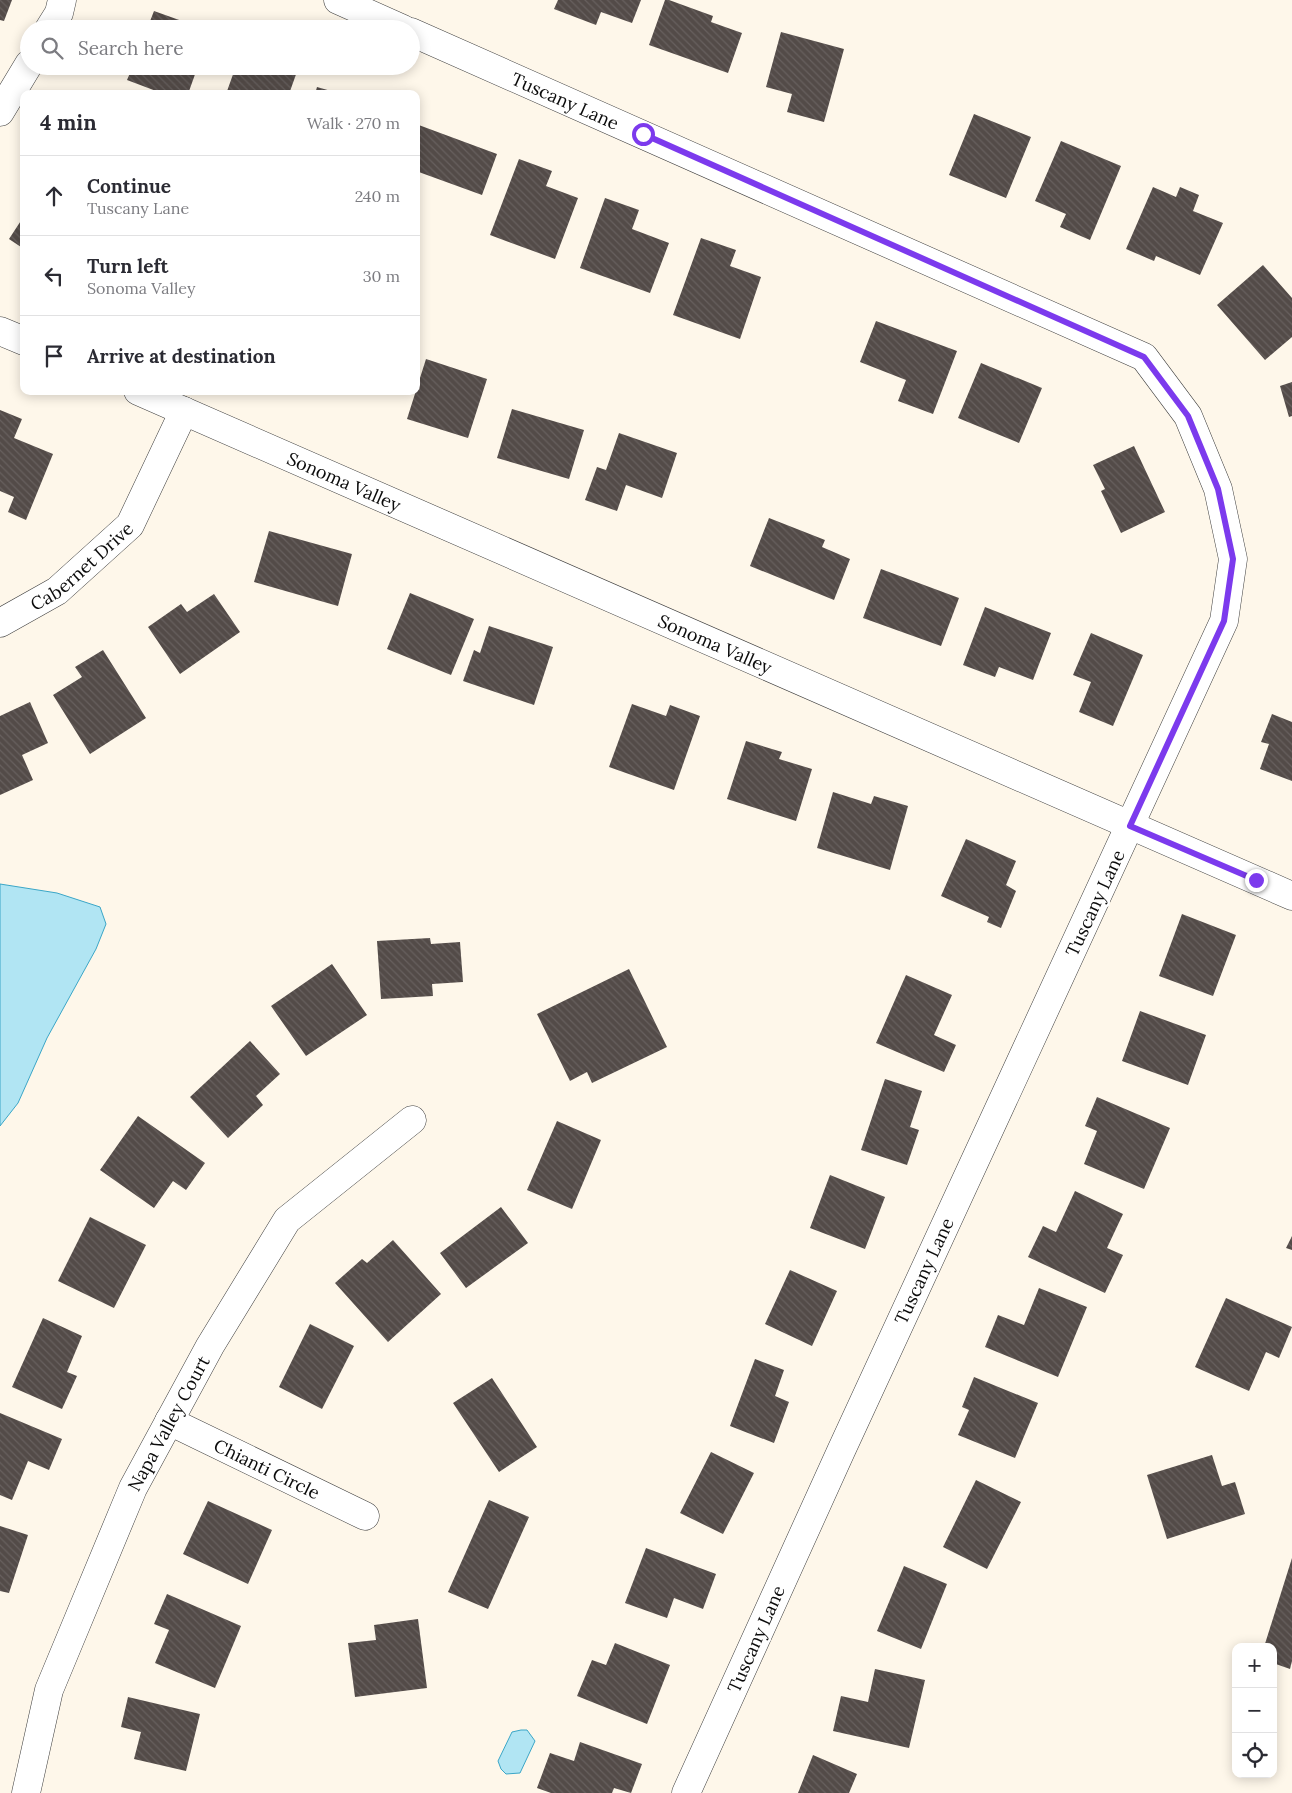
<!DOCTYPE html>
<meta charset="utf-8">
<style>
:root{--surface:#fff;--page:#f7f7f7;--text:#2b2b33;--muted:#7c7c81;--line:#e1e1e2}
body{margin:0;font-family:Lora,serif;background:var(--page);color:var(--text)}
.controls{position:absolute;right:15px;bottom:15px;display:grid;overflow:hidden;border-radius:10px;box-shadow:0 2px 12px #0003}
.controls button{width:45px;height:45px;display:grid;place-items:center;padding:0;border:0;border-bottom:1px solid var(--line);background:var(--surface);color:var(--text);font:25px sans-serif}
.stop{position:absolute;width:15px;height:15px;margin:-11px;border:4px solid #7c3aed;border-radius:50%;background:#fff}
.stop.end{background:#7c3aed;border-color:#fff;box-shadow:0 1px 5px #0008}
.list{margin:0;padding:0;list-style:none}
h2{display:flex;justify-content:space-between;align-items:center;height:65px;margin:0;padding:0 20px;font-size:21px}
h2 small{font-size:16px;font-weight:400;color:var(--muted)}
.list li{display:grid;grid-template-columns:32px 1fr auto;gap:15px;align-items:center;box-sizing:border-box;height:80px;padding:0 20px;border-top:1px solid var(--line)}
.list b{display:block;font-size:19px;white-space:nowrap}
.list p{margin:0;font-size:16px;white-space:nowrap;color:var(--muted)}
.list em{font-size:16px;font-style:normal;color:var(--muted)}
.icon{flex:none;width:28px;height:28px;fill:none;stroke:currentColor;stroke-width:2;stroke-linecap:round;stroke-linejoin:round}
.map{position:relative;flex:none;width:1292px;height:1793px;overflow:hidden}
.search{position:absolute;background:var(--surface);box-shadow:0 2px 12px #0003;left:20px;top:20px;width:400px;height:55px;display:flex;align-items:center;gap:12px;box-sizing:border-box;padding:0 18px;border-radius:28px;color:var(--muted);font-size:19px}
.panel{position:absolute;background:var(--surface);box-shadow:0 2px 12px #0003;left:20px;top:90px;width:400px;height:305px;border-radius:10px}
.map>svg:first-child{display:block}
</style>
<div class="map">
<svg width="1292" height="1793" viewBox="0 0 1292 1793">
<defs>
<pattern id="building-back-hatch" width="6" height="6" patternUnits="userSpaceOnUse" patternTransform="scale(1.25)"><rect width="6" height="6" fill="#534b48"/><path d="M-1 5l2 2M0 0l6 6M5-1l2 2" fill="none" stroke="#67605e"/></pattern>
</defs>
<rect width="100%" height="100%" fill="#fef7ea"/>
<path fill="#b1e5f3" stroke="#3ba6c7" d="M0,884l57,9 43,14 6,17 -10,25 -49,89 -29,65 -18,23z
M521,1730h6l8,11 -15,32 -14,1 -5,-5 -3,-8 14,-29z"/>
<path fill="url(#building-back-hatch)" d="M0,0h12l-8,21 -4,-1z
M558,0h83l-9,23 -31,-11 -5,13 -42,-16z
M665,0h4l44,16 -2,6 31,11 -14,40 -79,-28z
M154,11l28,10 -2,8h-33z
M781,32l63,17 -20,73 -37,-10 5,-18 -26,-7z
M133,66h65l-10,28h-24l-37,-14z
M236,66h63l-10,28h-63z
M317,87l21,6v1h-23z
M974,114l57,23 -25,61 -57,-23z
M416,124l81,30 -15,41 -66,-24z
M1061,141l60,25 -31,74 -30,-13 6,-13 -31,-13z
M519,159l33,12 -6,15 32,12 -23,61 -65,-24z
M1153,187l23,10 4,-10 19,8 -6,16 30,12 -23,52 -44,-19 -2,5 -28,-12z
M605,198l34,12 -7,19 37,14 -19,50 -70,-25z
M24,216v33l-15,-10z
M701,238l35,12 -6,16 31,11 -21,62 -67,-24z
M1263,265l29,33v39l-27,23 -48,-55z
M876,321l81,30 -24,63 -35,-13 8,-21 -46,-18z
M426,359l61,20 -19,59 -61,-19z
M981,363l61,25 -23,55 -61,-25z
M1292,382v34l-3,1 -9,-31z
M512,409l72,21 -15,49 -72,-21z
M0,410l22,9 -8,19 39,16 -27,66 -18,-8 6,-15 -14,-6z
M619,433l58,20 -15,45 -36,-13 -9,26 -32,-11 12,-33 9,3z
M1134,446l31,66 -44,21 -20,-42 4,-2 -12,-24z
M769,518l56,22 -3,7 28,12 -16,41 -84,-34z
M269,531l83,23 -14,52 -84,-24z
M881,569l78,29 -18,48 -78,-28z
M410,593l64,26 -23,56 -64,-26z
M214,594l26,38 -60,42 -32,-47 33,-23 6,8z
M985,607l66,26 -18,47 -34,-13 -4,10 -32,-12z
M489,626l64,21 -19,58 -71,-24 11,-31 6,3z
M1091,633l52,22 -30,71 -34,-14 12,-30 -18,-7z
M103,650l43,68 -56,36 -37,-59 29,-18 -7,-10z
M30,702l18,41 -26,12 11,25 -33,15v-79z
M632,704l34,12 4,-11 30,11 -26,74 -65,-23z
M1272,714l20,8v59l-32,-12 9,-25 -8,-2z
M746,741l36,11 -3,7 33,10 -16,52 -69,-22z
M833,792l38,12 3,-8 34,10 -18,64 -73,-22z
M966,839l50,22 -10,24 10,6 -15,37 -14,-6 2,-5 -48,-21z
M1182,914l54,21 -23,61 -54,-20z
M430,938l1,6 29,-2 3,40 -31,2 1,12 -52,3 -4,-58z
M332,964l35,51 -61,41 -35,-50z
M629,969l38,78 -75,36 -5,-11 -17,9 -33,-67z
M906,975l46,20 -18,40 22,10 -12,27 -68,-29z
M1140,1011l66,24 -18,50 -66,-24z
M250,1041l30,33 -24,22 7,9 -35,33 -38,-41z
M885,1079l37,12 -12,36 9,3 -12,35 -46,-15z
M1097,1097l73,31 -26,61 -60,-25 13,-33 -12,-5z
M138,1116l67,47 -19,27 -13,-9 -19,27 -54,-38z
M557,1121l44,19 -29,69 -45,-19z
M830,1175l55,22 -20,52 -55,-21z
M1075,1191l48,23 -16,34 16,7 -18,38 -77,-36 15,-31 13,6z
M501,1207l27,36 -62,45 -26,-35z
M90,1217l56,28 -32,63 -56,-27z
M1292,1236v14l-6,-2z
M393,1240l48,54 -53,48 -53,-59 27,-24 5,4z
M790,1270l47,21 -25,55 -47,-22z
M1039,1288l48,19 -29,70 -73,-30 13,-32 26,10z
M1226,1298l66,29 -13,31 -13,-6 -17,39 -54,-24z
M43,1318l39,18 -15,36 10,4 -15,33 -50,-22z
M310,1324l44,22 -32,63 -43,-22z
M755,1359l29,11 -9,26 14,6 -15,41 -44,-17z
M974,1377l64,26 -23,55 -57,-23 11,-25 -7,-3z
M492,1378l45,69 -38,25 -46,-69z
M0,1413l62,26 -13,31 -21,-9 -16,39 -12,-5z
M711,1452l43,21 -31,61 -43,-21z
M1212,1455l10,31 13,-4 10,32 -78,25 -20,-64z
M976,1480l45,22 -34,67 -44,-22z
M489,1500l40,17 -41,92 -40,-17z
M208,1501l64,29 -24,54 -65,-30z
M0,1526l28,9 -19,58 -9,-2z
M646,1548l70,26 -13,35 -29,-11 -7,20 -42,-15z
M1292,1558v103l-2,8 -17,-6v-16h-9z
M904,1566l43,18 -26,65 -44,-18z
M167,1594l74,32 -26,62 -60,-25 14,-33 -15,-6z
M418,1619l9,69 -72,9 -7,-54 28,-3 -2,-15z
M615,1643l55,22 -23,59 -70,-28 15,-36 14,5z
M875,1669l50,11 -16,68 -76,-17 8,-35 27,6z
M128,1697l72,17 -14,57 -52,-12 7,-27 -20,-5z
M580,1742l62,22 -11,29 -17,-5 -2,5h-61l-14,-5 13,-35 24,8z
M813,1755l44,19 -8,19h-51z"/>
<g fill="none" stroke-linecap="round" stroke-linejoin="round">
<g stroke="#3e3e3e" stroke-width="29">
<g id="minor">
<path d="M338,0l65,29"/>
<path d="M49,29l10,-16 3,-13"/>
<path id="s1" d="M411,32l733,325 44,59 30,73 15,70 -9,62 -383,830 -155,342"/>
<path d="M0,112l29,-48"/>
<path d="M0,331l24,10"/>
<path id="s2" d="M138,391l1154,505"/>
<path id="s3" d="M0,623l57,-32 73,-66 54,-114"/>
<path id="s4" d="M169,1421l196,95"/>
<path id="s5" d="M26,1793l23,-103 84,-202 77,-142 77,-126 125,-100"/>
</g>
</g>
<use href="#minor" stroke="#fff" stroke-width="28"/>
</g>
<g fill="none" stroke-linecap="round" stroke-linejoin="round">
<path stroke="#7c3aed" stroke-width="6" d="M643,134l501,223 44,59 30,73 15,70 -9,62 -94,205 126,54"/>
</g>
<g text-anchor="middle" dominant-baseline="central" stroke-width="5" stroke-linejoin="round" paint-order="stroke">
<g font-size="18" fill="#0b0b0b" stroke="#fff">
<text stroke="none"><textPath href="#s1" startOffset="169">Tuscany Lane</textPath></text>
<text stroke="none"><textPath href="#s2" startOffset="225">Sonoma Valley</textPath></text>
<text stroke="none"><textPath href="#s3" startOffset="100">Cabernet Drive</textPath></text>
<text stroke="none"><textPath href="#s2" startOffset="630">Sonoma Valley</textPath></text>
<text transform="translate(1095 903) rotate(-65)">Tuscany Lane</text>
<text transform="translate(924 1271) rotate(-65)">Tuscany Lane</text>
<text stroke="none"><textPath href="#s5" startOffset="398">Napa Valley Court</textPath></text>
<text stroke="none"><textPath href="#s4" startOffset="109">Chianti Circle</textPath></text>
<text transform="translate(756 1639) rotate(-66)">Tuscany Lane</text>
</g>
</g>
</svg>
<div class="controls">
<button>+</button>
<button>−</button>
<button><svg class="icon" aria-label="locate" viewBox="0 0 24 24"><circle cx="12" cy="12" r="6"/><path d="M12 2v4M12 18v4M2 12h4M18 12h4"/></svg></button>
</div>
<div class="stop" style="left:643px;top:134px"></div>
<div class="stop end" style="left:1256px;top:880px"></div>
<div class="search"><svg class="icon" aria-label="search" viewBox="0 0 24 24"><circle cx="10" cy="10" r="6"/><path d="M15 15l6 6"/></svg>Search here</div>
<section class="panel">
<h2>4 min<small>Walk · 270 m</small></h2>
<ul class="list">
<li><svg class="icon" aria-label="ahead" viewBox="0 0 24 24"><path d="M12 20V5M6 11l6-6 6 6"/></svg><div><b>Continue</b><p>Tuscany Lane</p></div><em>240 m</em></li>
<li><svg class="icon" aria-label="left" viewBox="0 0 24 24"><path d="M17 20v-9H6M10 6l-5 5 5 5"/></svg><div><b>Turn left</b><p>Sonoma Valley</p></div><em>30 m</em></li>
<li><svg class="icon" aria-label="arrive" viewBox="0 0 24 24"><path d="M6 21V4h12l-3 4 3 4H6"/></svg><div><b>Arrive at destination</b></div></li>
</ul>
</section>
</div>
